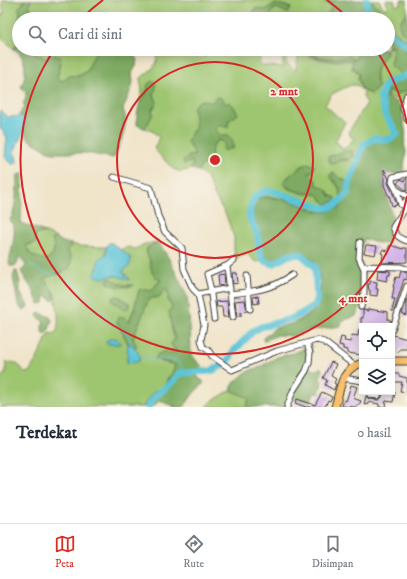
<!DOCTYPE html>
<html lang="id">
<style>
:root{--surface:#fff;--page:#f2f2f3;--text:#1f2937;--muted:#747a83;--line:#e0e1e3;--accent:#d93025}
body{margin:0;font-family:"IM FELL DW Pica",serif;background:var(--page);color:var(--text)}
.controls{position:absolute;right:12px;bottom:12px;display:grid;overflow:hidden;border-radius:0px;box-shadow:0 2px 10px #0003}
.controls button{width:36px;height:36px;display:grid;place-items:center;padding:0;border:0;border-bottom:1px solid var(--line);background:var(--surface);color:var(--text);font:20px sans-serif}
.list{margin:0;padding:0;list-style:none}
h2{display:flex;justify-content:space-between;align-items:center;height:52px;margin:0;padding:0 16px;font-size:17px}
h2 small{font-size:13px;font-weight:400;color:var(--muted)}
.icon{flex:none;width:22px;height:22px;fill:none;stroke:currentColor;stroke-width:2;stroke-linecap:round;stroke-linejoin:round}
.map{position:relative;flex:none;width:407px;height:407px;overflow:hidden}
.search{position:absolute;background:var(--surface);box-shadow:0 2px 10px #0003;left:12px;right:12px;top:12px;height:44px;display:flex;align-items:center;gap:10px;box-sizing:border-box;padding:0 14px;border-radius:22px;color:var(--muted);font-size:15px}
.sheet{height:116px;background:var(--surface)}
nav{display:flex;justify-content:space-around;align-items:center;box-sizing:border-box;height:56px;border-top:1px solid var(--line);background:var(--surface);font-size:11px;color:var(--muted)}
nav a{display:grid;justify-items:center;gap:2px}
nav .on{color:var(--accent)}
.map>svg:first-child{display:block}
</style>
<div class="map">
<svg width="407" height="407" viewBox="0 0 407 407">
<rect width="100%" height="100%" fill="#f7f3e8"/>
<filter id="ink" filterUnits="userSpaceOnUse"><feTurbulence type="fractalNoise" baseFrequency=".025" numOctaves="2"/><feDisplacementMap in="SourceGraphic" scale="8" xChannelSelector="R" yChannelSelector="G"/><feConvolveMatrix kernelMatrix="1 2 1 2 8 2 1 2 1" color-interpolation-filters="sRGB"/></filter>
<filter id="wash" filterUnits="userSpaceOnUse"><feTurbulence type="fractalNoise" baseFrequency=".012" numOctaves="4" result="noise"/><feDisplacementMap in="SourceGraphic" scale="16" xChannelSelector="R" yChannelSelector="G"/><feGaussianBlur stdDeviation="0.9" result="paint"/><feColorMatrix in="noise" values="0 0 0 0 0 0 0 0 0 0 0 0 0 0 0 0 0 1.4 0 .05"/><feComposite in="paint" operator="in"/></filter>
<g filter="url(#wash)">
<rect width="100%" height="100%" fill="#f0e4c9"/>
<path fill="#9ec570" stroke="#5d7046" fill-rule="evenodd" d="M4,0h20l-5,19v25l-3,1 -2,4 -13,-11 1,-1 -2,-5v-17l4,-1 -2,-11z
M31,0h292l9,7 -6,9 2,3h-68l8,-1 5,-8 4,-2 11,5 3,-5c-15,-8 -25,2 -37,10l-4,-1 -2,2h-129l-5,-5 -4,4 -5,-2 -3,3h-71l1,-8 -3,-5z
M372,0h7l4,8h4l-1,-8h8l2,6 5,-2v-4h6v13l-5,5 -1,13 6,6v4l-18,-13 -1,-9h-4l-7,-13 -4,-3z
M388,47h6l-4,18 13,10 1,3 -17,6 -7,22 5,12 8,13 -1,5 -32,10 -13,37 -4,-4 -13,-2c10,11 16,18 9,32l-2,-1c-6,2 -11,5 -18,4 -13,-3 -70,-33 -67,1 0,5 3,9 5,14 4,10 1,23 8,32 -11,6 -10,1 -18,-5l-11,5 -2,-9v-13l-8,-22 -12,-20 -7,-18 -9,-6 3,-6 4,-1 7,-17 7,-7c5,1 6,6 7,11l3,-3 3,1 -4,-14h-9l-4,-8 13,-3v-3l10,-7 -15,-13 -12,2 -6,-3 -9,19v5l-4,24 2,4 1,3 -6,1 -3,3 5,2 2,3 -2,5 -10,3 -8,-3 -19,-20 5,-12 -7,-6 -8,-3c5,-4 5,-9 9,-13l-1,-5 3,-3 -8,-17 -3,9 -4,2 2,-10 -2,-12 13,-11 4,-6 -1,-13h103l1,16 21,2 2,-1 -1,-17h3l1,13 9,9 5,-22c4,2 6,6 10,8 2,1 19,4 22,4 7,0 14,-2 22,0l-2,8 3,-1 4,7 -1,3 4,12 -6,-5h-5l-5,2 -14,7 -7,11 13,12 3,1 4,4 -10,20 4,2 4,5 7,-6 4,-5 -4,-2 -1,-5 18,-28 -4,-6 1,-6 12,-9c-1,-14 0,-18 11,-28l-1,-5h2zM345,151l4,10 -8,-1 -7,4 -6,-7zM301,166l13,3 -5,4 6,6 2,6 11,6 2,5 5,1 1,2 -10,5 -9,-10h-13l-17,-6v-10l6,-4z
M36,49h61l-10,22 -8,5h-9l-8,5 -5,-3 4,-16 -12,-7 -1,5 -7,-4 -5,-1z
M304,49h55l-3,10h-3l-3,-3c-18,2 -30,4 -46,-7z
M390,90l7,4 10,-4 -4,16 -7,-7 -9,-2 1,-6z
M45,232l9,5 -2,2c9,29 -22,24 -26,6h6l4,-5 -1,-5z
M158,242l-11,6c-1,7 1,7 3,13 2,7 1,16 11,18l-10,12 -9,-2 -3,1 -5,19 -5,13h-12l11,21v12l10,-2 -3,-5 -2,-10 16,-40 9,-1 8,-9 6,19v23l3,9 1,14h-8l-9,8 16,4 -2,8 -6,6 -1,4 -5,6 -5,2 -8,7 -5,9h-143v-28l6,-7v-9c9,-3 15,3 19,10l4,-1 8,-13 12,-26 5,1 3,-3c3,-11 0,-27 -3,-38 -2,-5 -7,-9 -10,-14l6,-3 13,-3 9,-16 -4,-5 3,-8 9,2 26,1v7c-8,7 -10,13 -5,23l19,-1 7,3 -1,-4 -4,-3 4,-3 1,-14 -3,-1 -3,-5 8,-2 6,2 10,-5zM118,296l11,7v4l-2,2 -13,-7z
M231,390l18,8 -3,9h-39l2,-4z"/>
<path fill="#7eaa62" stroke="#4d633f" d="M24,0h7l-2,6 3,5 -1,8h-11v-8l-2,-2 3,-4 3,-2z
M323,0h49l1,3 4,3 7,13h-56l-2,-3 6,-9z
M276,4l15,4 -3,5 -11,-5 -4,2 -5,9h-20l2,-2 4,1v-8l2,-2 9,2 6,-4z
M407,13v24l-6,-6 -2,-6 3,-7z
M388,26l19,15v49l-10,4 -10,-4 -1,7c4,5 11,2 15,10 2,4 1,9 2,13 2,9 4,15 1,24l2,8 -3,21 -21,1 2,14 9,29 -4,25 -6,2 -19,-5 -6,18 6,14 -3,35 -5,10 -14,5 -1,5 -36,5 -11,5 -16,-1 -15,6v-3l12,-10 19,-5 17,-10 8,-8 2,-20 -3,-16 -5,-9 -9,-7 -9,-1 -9,2 -14,7c-4,-1 -8,-2 -10,-6 -2,-5 -1,-13 -2,-18 -2,-11 -18,-33 -1,-39 4,-1 9,0 13,0 8,0 16,2 24,5 9,3 19,9 29,9 4,0 8,-2 12,-4l2,1 3,-12 -2,-2 -1,-8 -9,-10v-2l3,-2 14,9 16,-39 11,-7 13,2 5,-2 1,-5c-9,-17 -17,-24 -11,-44l3,1 2,-4 17,-6 -1,-3 -13,-10 4,-18h-6z
M19,44v5h17v6l5,1 7,4 1,-5 2,-1 8,3 2,5 -4,15 5,4 8,-5h9l8,-5 10,-22h33v2l7,8 -1,7 -4,7 1,8 -1,6 -9,22c7,15 -3,35 -9,49l-28,-5h-34l-23,-13 -5,-8 1,-10 -1,-6h-5c1,-5 5,-6 6,-11l-2,-1 3,-7v-4l-3,-3 -2,-4c7,-11 5,-31 -7,-37l2,-4z
M301,49c6,0 9,5 14,7 12,3 23,2 35,0l3,3h3l3,-10h27l1,5c-9,9 -16,20 -8,32l-4,5 -4,3 -9,-4 -4,-12 1,-3 -4,-6h-3v-4l1,-4c-7,-2 -14,0 -21,0 -5,0 -8,-3 -12,-3 -10,-1 -12,-3 -19,-9z
M152,81l4,3 -1,7 -2,2 4,9 -5,8 1,5c-4,4 -4,9 -9,13l-7,-3v-10l3,-14c6,-3 7,-10 8,-17z
M216,97h4l6,7 3,-2 3,2 6,10 -10,7v7l-8,-3 -5,2 4,8c10,0 15,2 14,14l-4,-1 -3,3 -4,-2 3,-4 -3,-4 -3,-1c-8,6 -8,10 -7,19l-4,5 -6,1 -4,6 -7,-2 2,-5 -2,-3 -2,2 -5,1 -1,-3 6,-5 6,-1 -1,-3 -7,-10 6,-12h2c2,-9 -2,-15 -1,-24l5,-5 5,-1 7,3z
M345,151h7l2,5c-5,6 -7,3 -13,4 -4,2 -5,4 -10,4l-2,-4 -1,-3z
M308,163l6,3v3l-5,4 6,6 2,6c7,2 10,4 13,11l5,1v4l-9,3 -9,-10c-12,-1 -26,-2 -34,-11 5,-7 17,-16 25,-20z
M19,174h4l-2,49 24,9 -10,3 1,8 -10,2c2,11 12,14 22,14 8,-5 7,-12 4,-20l2,-2 9,5 8,2 -3,8c12,23 -13,19 -24,27 6,7 9,11 11,20l-3,2 -3,-4 -4,-1 -1,7 -3,1 -3,-1 -4,-11 -10,-15 -3,-6 5,-5 -4,-7 -4,-2v6l-4,3h-4l-1,-3c1,-10 8,-29 4,-38 -1,-2 -2,-3 -3,-5l3,-6 3,-17 1,-21z
M158,242l10,15 19,39 3,30 1,26 4,7 7,7 -3,3h-5l5,10 3,1 2,3 -11,11 -9,13h-11v-2l-6,-1 -7,-4 -7,7h-10c3,-6 8,-14 14,-17 1,0 3,0 3,-1 5,-3 14,-18 15,-24l-20,-6 3,-5 7,-3 3,2 8,-1 -5,-8 4,-5 -3,-9 -3,-18 3,-5 -4,-6v-7l-2,-6 -7,9 -10,2 -16,39 4,9 -2,1 -2,-3 -5,-2 -11,-21 2,-5h5l5,5 5,-13 5,-19 3,-1 9,2 10,-11c-11,-4 -9,-11 -11,-19 -2,-6 -4,-6 -3,-13z
M15,271h2l3,11v10l8,14 -3,4h-3l-4,-6 -5,-27z
M109,278l15,7h10l-1,1c-10,2 -16,1 -25,-3l-1,-3z
M118,296l11,7v4l-2,2 -3,1c-2,-5 -9,-5 -12,-10l1,-3z
M39,312l6,3 4,1 3,4 -3,9 -4,5 -3,-2v-6l2,-4 -7,-6z
M310,346h2l-3,11 1,11 4,2h4l2,-3 3,3 -3,8 2,4 -3,12 -5,-1 -3,8h-6l-15,-4 -4,10h-40l3,-9 -18,-8 2,-6 12,-11 8,-4 5,-1 19,-11 16,-4z"/>
<path fill="#5bc4d7" stroke="#3c707a" d="M0,111l8,6 15,-1c5,15 -5,23 -9,37l2,3 1,6 -2,2h-3l-7,-7 2,-20 -7,-9z
M109,243h3l18,14 1,3 -2,6 -7,6 8,7 -1,1c-9,-4 -16,-6 -24,-2l-11,-2 1,-3 2,-3 2,-11 7,-5v-7z
M116,338l5,5 -2,1h-11l-2,-1 1,-3z
M128,343l5,2 7,11 -1,5 -3,1 -9,1z"/>
<g fill="none" stroke-linecap="round" stroke-linejoin="round">
<path stroke="#5bc4d7" stroke-width="1" d="M30,265l16,8 20,5 11,9 24,25 27,23 3,9
M140,356c13,8 29,-2 41,8l2,8"/>
<path stroke="#5bc4d7" stroke-width="7" d="M367,0v6l3,13
M388,32l19,14
M148,407l6,-10 17,-14 9,-10 31,-2 16,-8 6,-11 20,-21 8,-4 32,-9 16,-9 6,-4 2,-5 -2,-33 -14,-13 -12,1 -16,9 -10,-4c-6,-11 -3,-17 -6,-27 -1,-4 -4,-8 -6,-11 -4,-10 0,-19 5,-27l11,-4 9,1 47,16c12,1 17,-7 25,-15l1,-9 15,-40 11,-6c10,2 13,4 22,-4l-11,-18 -6,-18 6,-15 21,-8"/>
</g>
<g id="blocks">
<path fill="#cdabea" d="M384,169l5,10 -1,4 4,8 5,14 -5,1 -3,-11h-1l-4,-10z
M407,178v13l-10,-8 4,-4 3,2z
M366,245l11,1 -2,9 -11,-2z
M390,245l13,4v-1h4v14l-25,1 1,-9 -2,-1 2,-4 4,2z
M378,270l12,1v4h-2l-1,6 -10,-2z
M401,271l6,2v7l-3,-1 -10,32h-2l3,-12h-3l2,-12h-1l3,-10 3,1z
M232,273h5l1,10 -5,1z
M224,274l1,11 -6,1 -1,-11z
M370,281l7,1 -1,7h2l-1,7 -7,-1v-5h-1l-1,-6h2z
M258,296l1,7 -5,1 -1,-7z
M407,299v17l-5,-2z
M245,300l2,11 -6,1v4h-4l-2,-15z
M227,301l2,16h-6l-1,-10h-5l-1,-5z
M368,309l20,3v8h3l-2,6h-28v-8h2v-8l5,1z
M359,329l3,1v25l-15,-2v-3l-4,-1v-3l-4,-1 2,-8 4,1 -1,3 7,1 1,-7 6,1z
M393,335l14,4v10h-7l-1,3 -7,-1z
M331,362l5,2 -5,12 5,3 -2,4 2,1 -2,6 -9,-5 2,-5 -4,-2z
M392,374h7v2l8,2v14l-7,-1 2,-9h-10z
M351,385l6,2 -4,11 8,3 -2,4h-2l-1,2 -14,-1 2,-6 2,1 1,-3z
M322,392l10,5 -2,4 -2,-1 -3,7h-19l-11,-4 2,-4 18,6z
M383,392h12l-2,10 -7,-1 -1,6h-6v-3l-10,-2 -2,3 -3,-1 2,-8 3,3 10,1 3,-3z"/>
</g>
</g>
<g filter="url(#ink)">
<use href="#blocks" fill-opacity="0" stroke="#3c3a36" stroke-width="1"/>
<g fill="none" stroke-linecap="round" stroke-linejoin="round">
<g stroke="#3c3a36" stroke-width="7">
<path id="minor" d="M407,95l-4,13 4,11
M407,174l-14,3 -1,5 4,7 11,7
M114,177l37,11 7,28 7,16 17,16 2,21 9,20 5,5 6,31 -3,15 2,7 5,3 4,6 20,14 45,-19 40,-11 7,2 31,24
M396,189l5,16h1l5,-5
M407,206l-14,21c2,8 6,12 14,14
M360,242l-1,16 5,11v23l-3,15
M227,266l6,51
M363,266l38,1 6,2
M247,276l3,33
M198,294l32,-6
M230,294c26,-3 40,-4 62,-19
M214,319l-4,-33 -3,-12 21,-9 6,-5
M392,330l15,-44
M343,378l19,3
M370,395l8,1 1,-4
M287,407l6,-16 13,-20 3,-8 1,-10 -3,-10"/>
</g>
<g stroke="#3c3a36" stroke-width="9">
<path id="major" d="M392,361h15
M335,407c6,-19 5,-37 27,-44"/>
</g>
<use href="#minor" stroke="#fff" stroke-width="5"/>
<use href="#major" stroke="#f8bf6c" stroke-width="7"/>
</g>
</g>
<g fill="none" stroke="#d62828" stroke-width="2">
<circle cx="215" cy="160" r="98"/>
<path d="M407 196A195 195 0 1 1 54 50M81 19A195 195 0 0 1 103 0M327 0A195 195 0 0 1 349 19M376 50A195 195 0 0 1 407 124"/>
</g>
<circle cx="215" cy="160" r="6" fill="#d62828" stroke="#f7f3e8" stroke-width="2"/>
<g font-size="12" text-anchor="middle" font-weight="bold" fill="#d62828" stroke="#f7f3e8" stroke-width="3.5" stroke-linejoin="round" paint-order="stroke">
<text x="284" y="95">2 mnt</text>
<text x="353" y="302">4 mnt</text>
</g>
</svg>
<div class="controls">
<button><svg class="icon" aria-label="locate" viewBox="0 0 24 24"><circle cx="12" cy="12" r="6"/><path d="M12 2v4M12 18v4M2 12h4M18 12h4"/></svg></button>
<button><svg class="icon" aria-label="layers" viewBox="0 0 24 24"><path d="M12 4l9 5-9 5-9-5zM3 14l9 5 9-5"/></svg></button>
</div>
<div class="search"><svg class="icon" aria-label="search" viewBox="0 0 24 24"><circle cx="10" cy="10" r="6"/><path d="M15 15l6 6"/></svg>Cari di sini</div>
</div>
<section class="sheet">
<h2>Terdekat<small>0 hasil</small></h2>
<ul class="list">
</ul>
</section>
<nav>
<a class="on"><svg class="icon" aria-label="map" viewBox="0 0 24 24"><path d="M3 6l6-2 6 2 6-2v14l-6 2-6-2-6 2zM9 4v14M15 6v14"/></svg>Peta</a>
<a><svg class="icon" aria-label="directions" viewBox="0 0 24 24"><path d="M12 3l9 9-9 9-9-9zM9 14v-3h6M13 9l2 2-2 2"/></svg>Rute</a>
<a><svg class="icon" aria-label="saved" viewBox="0 0 24 24"><path d="M7 4h10v16l-5-4-5 4z"/></svg>Disimpan</a>
</nav>
